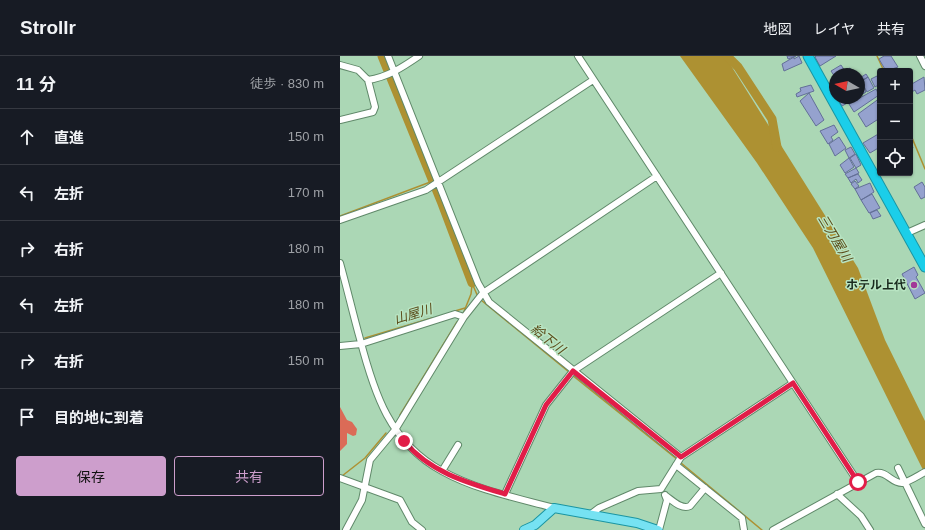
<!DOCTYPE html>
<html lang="ja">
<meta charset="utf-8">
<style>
:root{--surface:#171b24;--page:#20242c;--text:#f1f3f6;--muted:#9ea1a6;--line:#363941;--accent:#cd9ecc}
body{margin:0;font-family:Helvetica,"Noto Sans JP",sans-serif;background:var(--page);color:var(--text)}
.controls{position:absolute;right:12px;top:12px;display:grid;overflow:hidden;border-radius:4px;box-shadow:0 1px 3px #0004}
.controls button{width:36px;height:36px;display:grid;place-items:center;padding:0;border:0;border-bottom:1px solid var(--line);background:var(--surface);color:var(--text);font:20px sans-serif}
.compass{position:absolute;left:489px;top:12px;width:36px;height:36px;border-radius:50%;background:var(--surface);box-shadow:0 1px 3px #0004;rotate:279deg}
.stop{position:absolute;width:12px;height:12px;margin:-9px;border:3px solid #e11d48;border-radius:50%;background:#fff}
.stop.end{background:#e11d48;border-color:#fff;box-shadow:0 1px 4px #0008}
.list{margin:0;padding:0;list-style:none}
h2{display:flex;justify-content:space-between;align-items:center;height:52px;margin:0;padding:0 16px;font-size:17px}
h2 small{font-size:13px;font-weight:400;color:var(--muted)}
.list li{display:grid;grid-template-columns:26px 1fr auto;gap:12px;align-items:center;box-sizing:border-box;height:56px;padding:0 16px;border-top:1px solid var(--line)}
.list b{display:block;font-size:15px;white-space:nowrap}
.list em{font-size:13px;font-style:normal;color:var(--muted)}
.actions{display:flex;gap:8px;padding:12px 16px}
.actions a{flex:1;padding:9px 0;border:1px solid var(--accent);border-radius:4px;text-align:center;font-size:14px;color:var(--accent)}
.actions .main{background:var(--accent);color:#111}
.icon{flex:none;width:22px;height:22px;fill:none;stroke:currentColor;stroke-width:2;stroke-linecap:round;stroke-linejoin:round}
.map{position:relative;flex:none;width:585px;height:474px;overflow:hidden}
header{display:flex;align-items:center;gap:24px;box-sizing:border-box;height:56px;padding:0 20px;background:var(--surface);border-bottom:1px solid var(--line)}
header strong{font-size:19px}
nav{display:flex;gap:22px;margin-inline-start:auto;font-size:14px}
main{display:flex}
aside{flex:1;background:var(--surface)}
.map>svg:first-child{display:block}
</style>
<header>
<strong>Strollr</strong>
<nav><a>地図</a><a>レイヤ</a><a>共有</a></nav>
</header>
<main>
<aside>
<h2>11 分<small>徒歩 · 830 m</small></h2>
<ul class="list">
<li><svg class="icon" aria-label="ahead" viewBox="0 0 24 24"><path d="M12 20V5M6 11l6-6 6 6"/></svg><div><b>直進</b></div><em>150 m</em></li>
<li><svg class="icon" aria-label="left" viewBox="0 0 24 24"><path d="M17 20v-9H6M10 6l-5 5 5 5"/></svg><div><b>左折</b></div><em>170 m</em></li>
<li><svg class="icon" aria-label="right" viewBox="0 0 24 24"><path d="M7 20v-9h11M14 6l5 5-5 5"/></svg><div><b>右折</b></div><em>180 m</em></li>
<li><svg class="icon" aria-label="left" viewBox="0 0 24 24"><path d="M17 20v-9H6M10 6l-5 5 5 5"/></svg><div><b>左折</b></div><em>180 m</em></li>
<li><svg class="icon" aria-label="right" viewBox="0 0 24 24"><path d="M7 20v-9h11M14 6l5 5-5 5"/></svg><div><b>右折</b></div><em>150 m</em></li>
<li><svg class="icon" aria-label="arrive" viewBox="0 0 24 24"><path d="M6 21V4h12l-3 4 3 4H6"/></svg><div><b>目的地に到着</b></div></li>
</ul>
<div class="actions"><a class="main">保存</a><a>共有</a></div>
</aside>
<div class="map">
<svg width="585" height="474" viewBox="0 0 585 474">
<rect width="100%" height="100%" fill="#abd7b5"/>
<path fill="#db6b57" d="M0,351l7,13 5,2 5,7 -1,6 -3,1 -6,-3v11l-7,7z"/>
<path fill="#ad9132" d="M340,0h45l133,212 27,72 40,81v53l-112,-226 -56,-85z"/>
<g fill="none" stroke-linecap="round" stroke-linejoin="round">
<path stroke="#ad9132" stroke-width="1.5" d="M537,0l7,15
M570,77l15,36
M0,160l93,-35
M132,227l6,14
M141,244l88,72
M115,255l10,-3
M123,258l8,-20 1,-9
M25,282l67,-20
M232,319l106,85
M60,359l57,-93
M341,407l81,67
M2,420l23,-18 21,-25"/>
<path stroke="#ad9132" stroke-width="9" d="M42,0l59,145 31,82
M387,0l11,11 34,52 5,28"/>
</g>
<path fill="#95a2ce" stroke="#636f98" d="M447,0h9l-8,3z
M459,0l3,7 -18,8 -2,-7 12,-7v2z
M476,0h20l-16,10 -5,-9z
M544,0h7l7,11 -12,4 -7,-12z
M501,9l4,6 5,-3 3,6h-18v3l-4,-6z
M526,18l2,3 -6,4 -2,-3z
M537,20l3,8 -5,3 -4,-8z
M528,21l6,11 -7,4 -6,-11z
M584,21l1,13 -8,4 -2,-4 -5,3v-8z
M521,27l5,9 -5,3 -2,-11z
M471,29l3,6 -17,6 -1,-3 5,-3 -1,-3z
M536,33l3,6 -25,17 -5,-8z
M469,37l15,27 -8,6 -16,-25z
M500,42h7l2,4 -7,4 -3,-5z
M540,42v20l-14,9 -8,-13z
M494,69l4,7 -7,5 2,3 -5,4 -8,-13z
M540,77v14l-10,6 -7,-10z
M499,81l7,11 -11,8 -6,-12z
M570,85l3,7 -3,2z
M511,91l4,7 -6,4 -4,-8z
M516,98l5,11 -5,3 -6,-10z
M509,102l5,9 -9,6 -5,-8z
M516,112l3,5 -11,5 -3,-4z
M518,118l4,6 -4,3 -2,-4 -5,4 -3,-5z
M515,125l4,5 -4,3 -4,-5z
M582,126l3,5v10l-4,2 -7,-12z
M530,127l4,9 -13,8 -6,-11z
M532,138l8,14 -11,5 -8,-13z
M537,154l4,6 -8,3 -3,-6z
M574,211l4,8 -2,2 9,16 -10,6 -13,-25z"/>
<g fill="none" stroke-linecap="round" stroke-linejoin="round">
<g stroke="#60896a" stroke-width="8">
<path id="minor" d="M48,0l90,227 11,19 192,155
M238,0l280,426
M580,0l5,10
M0,9l18,5 10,10
M0,64l33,-8 2,-5 -7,-27c20,-3 35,-13 51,-24
M0,164l86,-30 167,-110
M567,177l18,-8
M0,207c7,25 13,51 20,76 14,54 30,104 82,132 34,19 75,27 112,37
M0,290l21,-2 94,-30 9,3
M336,409l66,53 2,12
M558,412l27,56
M102,415l16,-26
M0,422l60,22 12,22 10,8
M165,438l41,-89 27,-34 148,-98
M497,438l24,22 9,14
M326,440c7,5 16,14 24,10l15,-18
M251,458l8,-6 39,-17 23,-2 20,-32 112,-74
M6,474l16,-30 8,-40 25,-30 69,-113 19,-24 174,-117
M319,474l8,-30 -2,-5
M433,474l103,-57c11,-2 15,10 26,10 7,-1 17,-8 23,-11"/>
</g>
<g stroke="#1a95a2" stroke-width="10">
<path id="major" d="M184,474l11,-5 19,-17 83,15 21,7"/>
</g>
<g stroke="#1a95a2" stroke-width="11">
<path id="highway" d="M468,0l117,211"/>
</g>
<use href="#minor" stroke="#fff" stroke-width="6"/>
<use href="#major" stroke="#76e2f2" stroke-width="8"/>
<use href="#highway" stroke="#1bcee9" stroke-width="9"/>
</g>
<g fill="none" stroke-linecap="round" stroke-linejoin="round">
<path stroke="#e11d48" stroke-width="5" d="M64,385c25,31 64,42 101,53l41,-89 27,-34 108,86 112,-74 65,99"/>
</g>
<circle fill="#a23798" stroke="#b8e4c2" stroke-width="1.5" cx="574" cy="229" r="4"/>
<g text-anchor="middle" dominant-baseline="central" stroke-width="3" stroke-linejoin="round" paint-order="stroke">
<g font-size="12" font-weight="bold" fill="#192a1e" stroke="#b8e4c2" text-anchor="end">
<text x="566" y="229">ホテル上代</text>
</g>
<g font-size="13" font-style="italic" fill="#5b4c1a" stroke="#b8e4c2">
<text transform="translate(495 182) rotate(59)">三刀屋川</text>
<text transform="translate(73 258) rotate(-17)">山屋川</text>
<text transform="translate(208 283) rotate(39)">給下川</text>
</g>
</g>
</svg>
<div class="controls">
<button>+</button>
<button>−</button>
<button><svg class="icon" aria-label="locate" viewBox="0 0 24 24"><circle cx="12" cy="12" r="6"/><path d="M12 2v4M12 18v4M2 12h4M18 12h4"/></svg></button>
</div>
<svg class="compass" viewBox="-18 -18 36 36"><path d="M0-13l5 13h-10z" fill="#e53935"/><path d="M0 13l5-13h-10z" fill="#9ea1a6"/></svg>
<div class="stop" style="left:518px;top:426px"></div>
<div class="stop end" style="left:64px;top:385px"></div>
</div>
</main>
